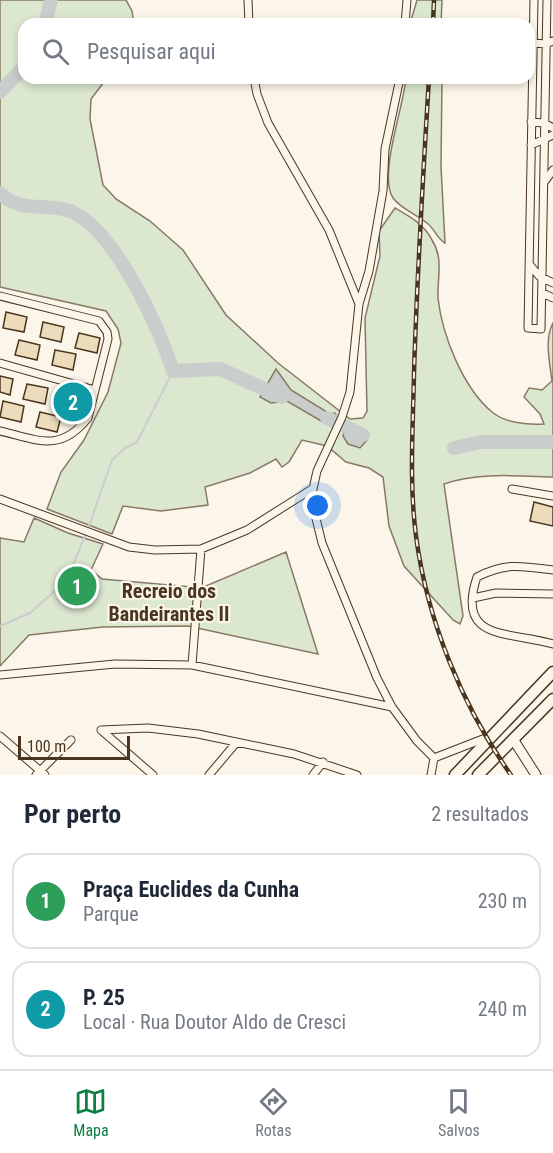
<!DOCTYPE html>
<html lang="pt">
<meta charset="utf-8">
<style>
:root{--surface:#fff;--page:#f2f2f3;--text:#1f2937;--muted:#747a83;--line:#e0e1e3;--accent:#0b8043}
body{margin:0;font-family:"Roboto Condensed",sans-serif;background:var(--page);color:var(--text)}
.scale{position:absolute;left:18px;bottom:15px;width:112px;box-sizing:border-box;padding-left:6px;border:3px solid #4a3520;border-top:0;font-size:16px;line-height:21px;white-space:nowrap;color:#4a3520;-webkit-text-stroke:4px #fbf6e9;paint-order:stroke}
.you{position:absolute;left:318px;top:506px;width:21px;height:21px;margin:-15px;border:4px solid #fff;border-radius:50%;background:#1a73e8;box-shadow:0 0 0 9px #1a73e833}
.badge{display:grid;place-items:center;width:39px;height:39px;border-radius:50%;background:var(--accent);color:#fff;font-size:20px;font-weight:700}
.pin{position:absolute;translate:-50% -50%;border:3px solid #fff;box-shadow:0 2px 6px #0006}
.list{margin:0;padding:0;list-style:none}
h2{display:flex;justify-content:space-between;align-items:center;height:78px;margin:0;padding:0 24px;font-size:26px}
h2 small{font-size:20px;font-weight:400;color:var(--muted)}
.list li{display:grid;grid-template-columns:39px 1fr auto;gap:18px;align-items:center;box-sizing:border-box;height:96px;margin:0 12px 12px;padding:0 12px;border:2px solid var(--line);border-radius:18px}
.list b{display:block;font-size:22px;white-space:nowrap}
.list p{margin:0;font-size:20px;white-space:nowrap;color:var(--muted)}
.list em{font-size:20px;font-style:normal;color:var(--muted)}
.icon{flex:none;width:33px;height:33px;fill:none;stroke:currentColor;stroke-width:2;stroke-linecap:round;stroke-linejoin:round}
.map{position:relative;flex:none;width:553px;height:775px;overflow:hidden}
.search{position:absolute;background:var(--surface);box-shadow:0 3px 9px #0003;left:18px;right:18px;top:18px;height:66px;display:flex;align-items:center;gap:15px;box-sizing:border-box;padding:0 21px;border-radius:18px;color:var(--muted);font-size:22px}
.sheet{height:294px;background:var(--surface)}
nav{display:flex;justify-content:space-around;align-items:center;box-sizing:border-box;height:84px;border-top:2px solid var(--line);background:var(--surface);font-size:16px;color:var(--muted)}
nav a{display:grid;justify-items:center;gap:3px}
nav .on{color:var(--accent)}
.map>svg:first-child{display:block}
</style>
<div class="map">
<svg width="553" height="775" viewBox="0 0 553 775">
<rect width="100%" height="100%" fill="#fbf6e9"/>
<path fill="#dce7d0" stroke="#887966" stroke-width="1.5" d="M0,0h126l6,11 2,13h-110v54h83l-16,21 -1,20 13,66 13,14 34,22 33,29 43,65 52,48 72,56 13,-1 4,-7 -2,-93 15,-62 -1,-25 16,-23c14,8 29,16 37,32 12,19 5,38 6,58 4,37 25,90 54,114 13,11 36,13 52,12l-4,-10 -16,-17 5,-9 13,2 10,-9c-2,-17 -8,-42 1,-58v154c-34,-1 -77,-5 -109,7l19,132 -3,8 -7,-4 -49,-54 -15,-40 -6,-49 -14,-9 -23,-6 -19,-16 -25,-6 -13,22 -7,5 -6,-8 -26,14 -45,14 3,18 -47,6 -38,-5 -11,28 -65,-25 14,-37 23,-32 24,-48 13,-49 -3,-14 -12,-18 -106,-24z
M417,0h25l-1,24h-31z
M406,78h36l-1,89 4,76c-9,-5 -10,-14 -18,-20 -10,-8 -27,-15 -34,-25 -15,-23 11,-92 13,-120z
M34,518l34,15 35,11 -12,26 11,9 90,8 14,-1 80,-34 32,102 -130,-28 -85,1 -74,8 -29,31v-128l24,4z"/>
<path fill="#c9cecd" stroke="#887966" stroke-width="1.5" d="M276,369l15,21 39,24 5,-1 4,7 -2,7 -9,-2 -41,-24 -16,2 -11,-6z
M345,430l21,3 1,7 -7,8 -12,-4 -5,-8z"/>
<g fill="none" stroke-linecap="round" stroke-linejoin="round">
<path stroke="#c9cecd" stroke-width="2" d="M88,529l24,-69 13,-12 12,-6 36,-71
M0,626l30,-13 36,-32 20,-47"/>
<path stroke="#c9cecd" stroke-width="14" d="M45,24l6,-24
M0,92l24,-25
M0,193c18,20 47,10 70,18 44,17 89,116 103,160l47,-2 62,28
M327,418l36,17
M454,448l27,-6h72"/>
</g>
<path fill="#ecdcbc" stroke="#4a3520" stroke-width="1.5" d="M6,312l21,5 -3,15 -21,-4z
M43,322l21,5 -3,15 -21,-5z
M79,333l21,5 -3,15 -22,-5z
M19,340l21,5 -3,15 -22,-5z
M55,350l21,4 -3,16 -21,-5z
M0,376l13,3 -3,16 -10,-3z
M27,384l21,4 -3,16 -22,-5z
M64,392l21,5 -3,15 -21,-5z
M3,401l21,5 -3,16 -21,-5z
M40,412l21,5 -4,15 -21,-5z
M534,502l19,5v19l-23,-5z"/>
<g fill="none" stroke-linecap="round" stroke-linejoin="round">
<g stroke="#4a3520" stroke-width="9">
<path id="street" d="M248,0l1,24
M534,0l-6,328 13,1 6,-329
M405,24l2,-24
M533,43l13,1 7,-3
M254,78l3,16 11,29 61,107 30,74 -9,88 -8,25 -25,54 -6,27 11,45 55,135 15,29 25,34 17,17
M531,122l13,1 9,5
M531,145l22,-10
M545,181l8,-11
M530,265l9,11 14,7
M543,293l10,5
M0,296l99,25 8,11 1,7 -20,79c-28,35 -50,22 -88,13
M359,304l10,-33 14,-80 2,-42 15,-71
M0,363l95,27
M512,489l41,7
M0,499l129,48 26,3 46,-1 46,-19 65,-41
M553,570c-31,-4 -47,-8 -76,7 -22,65 33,54 76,67
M473,598l23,-5 57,1
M192,665l9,-116
M0,675l115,-11 77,1 200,42
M101,730l47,-2 50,6 96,20 63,21
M101,730l52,45
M0,736l45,39
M434,758l54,-21
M36,775l35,-35
M209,775l27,-32
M313,775l10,-13
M431,775l3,-17"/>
</g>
<g stroke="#4a3520" stroke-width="11">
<path id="secondary" d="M513,739l23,36"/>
</g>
<g stroke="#4a3520" stroke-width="13">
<path id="primary" d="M455,775l98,-103
M478,775l75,-76"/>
</g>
<use href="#street" stroke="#fbf6e9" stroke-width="7"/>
<use href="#secondary" stroke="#fbf6e9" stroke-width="9"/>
<use href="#primary" stroke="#fbf6e9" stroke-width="10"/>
<g stroke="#4a3520" stroke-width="4.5">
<path id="rail" d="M433,24l1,-24
M429,78c-6,98 -12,196 -15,295 -1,55 -5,109 2,163 11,84 46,170 95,239"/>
</g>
<use href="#rail" stroke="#fbf6e9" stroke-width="2" stroke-dasharray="7" stroke-linecap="butt"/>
</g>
<g text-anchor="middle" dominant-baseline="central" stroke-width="4.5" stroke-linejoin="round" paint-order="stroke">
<g font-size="20" font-weight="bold" fill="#4a3520" stroke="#fbf6e9">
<text x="169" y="591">Recreio dos<tspan x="169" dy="23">Bandeirantes II</tspan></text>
</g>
</g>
</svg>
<div class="scale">100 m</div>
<div class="you"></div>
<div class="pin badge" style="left:77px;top:586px;background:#2e9e5b">1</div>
<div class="pin badge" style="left:73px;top:402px;background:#0f9aa8">2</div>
<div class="search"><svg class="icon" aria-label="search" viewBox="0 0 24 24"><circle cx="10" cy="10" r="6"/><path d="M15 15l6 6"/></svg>Pesquisar aqui</div>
</div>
<section class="sheet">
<h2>Por perto<small>2 resultados</small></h2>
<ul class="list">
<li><span class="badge" style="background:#2e9e5b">1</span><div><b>Praça Euclides da Cunha</b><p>Parque</p></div><em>230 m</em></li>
<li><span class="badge" style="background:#0f9aa8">2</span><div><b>P. 25</b><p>Local · Rua Doutor Aldo de Cresci</p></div><em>240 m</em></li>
</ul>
</section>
<nav>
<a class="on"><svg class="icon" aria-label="map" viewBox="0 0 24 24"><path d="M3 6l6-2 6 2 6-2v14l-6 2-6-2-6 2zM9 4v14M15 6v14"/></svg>Mapa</a>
<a><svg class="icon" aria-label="directions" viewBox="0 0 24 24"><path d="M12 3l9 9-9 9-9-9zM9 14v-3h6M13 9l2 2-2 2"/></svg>Rotas</a>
<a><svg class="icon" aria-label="saved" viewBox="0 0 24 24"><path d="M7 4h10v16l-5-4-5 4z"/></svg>Salvos</a>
</nav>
